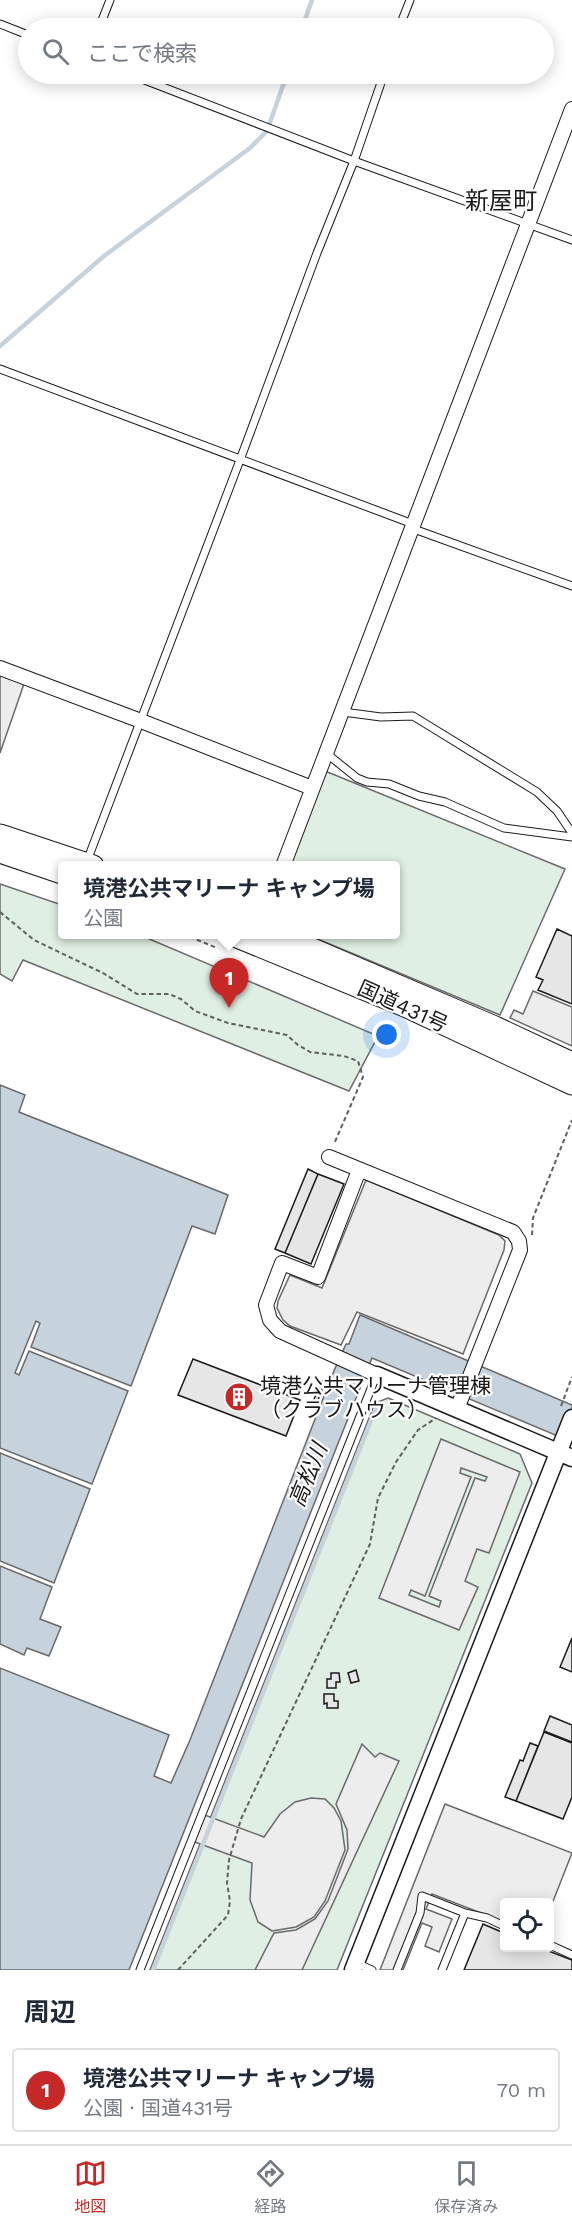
<!DOCTYPE html>
<html lang="ja">
<meta charset="utf-8">
<style>
:root{--surface:#fff;--page:#f6f6f7;--text:#1f2937;--muted:#747a83;--line:#e0e1e3;--accent:#c62828}
body{margin:0;font-family:"Work Sans","Noto Sans JP",sans-serif;background:var(--page);color:var(--text)}
.controls{position:absolute;right:18px;bottom:18px;display:grid;overflow:hidden;border-radius:6px;box-shadow:0 3px 15px #0003}
.controls button{width:54px;height:54px;display:grid;place-items:center;padding:0;border:0;border-bottom:2px solid var(--line);background:var(--surface);color:var(--text);font:30px sans-serif}
.you{position:absolute;left:387px;top:1035px;width:21px;height:21px;margin:-15px;border:4px solid #fff;border-radius:50%;background:#1a73e8;box-shadow:0 0 0 9px #1a73e833}
.badge{display:grid;place-items:center;width:39px;height:39px;border-radius:50%;background:var(--accent);color:#fff;font-size:20px;font-weight:700}
.pin{position:absolute;translate:-50% -50px;filter:drop-shadow(0 2px 3px #0008)}
.pin::after{content:'';position:absolute;top:32px;width:21px;height:18px;background:inherit;clip-path:polygon(0 0,100% 0,50% 100%)}
.popup{position:absolute;left:58px;top:861px;width:342px;height:78px;box-sizing:border-box;display:grid;place-content:center;border-radius:6px;background:var(--surface);filter:drop-shadow(0 2px 4px #0005);font-size:20px;white-space:nowrap;color:var(--muted)}
.popup b{font-size:22px;color:var(--text)}
.popup::after{content:'';position:absolute;left:50%;top:100%;margin-left:-12px;border:12px solid transparent;border-top-color:var(--surface)}
.list{margin:0;padding:0;list-style:none}
h2{display:flex;justify-content:space-between;align-items:center;height:78px;margin:0;padding:0 24px;font-size:26px}
h2 small{font-size:20px;font-weight:400;color:var(--muted)}
.list li{display:grid;grid-template-columns:39px 1fr auto;gap:18px;align-items:center;box-sizing:border-box;height:84px;margin:0 12px 12px;padding:0 12px;border:2px solid var(--line);border-radius:6px}
.list b{display:block;font-size:22px;white-space:nowrap}
.list p{margin:0;font-size:20px;white-space:nowrap;color:var(--muted)}
.list em{font-size:20px;font-style:normal;color:var(--muted)}
.icon{flex:none;width:33px;height:33px;fill:none;stroke:currentColor;stroke-width:2;stroke-linecap:round;stroke-linejoin:round}
.map{position:relative;flex:none;width:572px;height:1970px;overflow:hidden}
.search{position:absolute;background:var(--surface);box-shadow:0 3px 15px #0003;left:18px;right:18px;top:18px;height:66px;display:flex;align-items:center;gap:15px;box-sizing:border-box;padding:0 21px;border-radius:33px;color:var(--muted);font-size:22px}
.sheet{height:174px;background:var(--surface)}
nav{display:flex;justify-content:space-around;align-items:center;box-sizing:border-box;height:84px;border-top:2px solid var(--line);background:var(--surface);font-size:16px;color:var(--muted)}
nav a{display:grid;justify-items:center;gap:3px}
nav .on{color:var(--accent)}
.map>svg:first-child{display:block}
</style>
<div class="map">
<svg width="572" height="1970" viewBox="0 0 572 1970">
<rect width="100%" height="100%" fill="#fff"/>
<path fill="#e0efe3" stroke="#6a6a6a" stroke-width="1.5" d="M325,771l240,98 -65,146 -192,-80 87,-1v-68h-106z
M0,884l62,21v29l78,1 238,101 -29,55 -326,-131 -11,21 -12,-7z
M388,1398l132,56 12,29 -195,487h-187l225,-567z"/>
<path fill="#ededed" stroke="#6a6a6a" stroke-width="1.5" fill-rule="evenodd" d="M0,672l25,9 -25,72z
M533,991l39,16v39l-62,-28 4,-8 9,4z
M366,1180l133,55 6,6 -1,9 -41,104 -106,-42 -16,33 -51,-19 -7,-6 -6,-12 1,-7 12,-26 32,13z
M441,1439l79,33 -31,81 -12,-4 -12,32 13,6 -19,43 -80,-32zM461,1468l26,9 -2,4 -10,-3 -46,118 12,5 -2,6 -30,-12 2,-5 14,6 46,-119 -11,-4z
M362,1744l13,13 5,-4 19,8 -97,209h-47l19,-37 22,-3 19,-11 13,-18 20,-52 -1,-19 -11,-26z
M311,1798l14,1 9,9 7,13 4,29 -20,51 -11,16 -18,10 -24,4 -14,-9 -8,-22 2,-37 -60,-22 10,-27 62,23 16,-23 15,-12z
M445,1804l127,49 -22,56v-7h-46v20l-72,-28 -6,15 26,10 -13,33 -14,-6 7,-19 -10,-4 -19,47h-23z"/>
<path fill="#c6d2dc" stroke="#6a6a6a" stroke-width="1.5" d="M0,1085l25,10 -6,17 209,83 -13,39 -23,-8 -61,160 -100,-39 9,-24 -4,-2 -21,52 4,2 10,-24 99,40 -36,93 -92,-36z
M360,1315l212,90v37l-200,-84 -243,612h-129v-302l169,67 -15,41 17,7 19,-43 143,-367 13,-29h3z
M0,1453l90,36 -36,94 -54,-22z
M0,1566l52,21 -12,32 21,8 -12,29 -22,-8 -3,7 -24,-11z"/>
<g fill="none" stroke-linecap="round" stroke-linejoin="round">
<path stroke="#c6d2dc" stroke-width="4.5" d="M302,28l10,-28
M0,346l104,-90 146,-108 17,-17 20,-57
M153,1970l225,-567"/>
</g>
<path fill="#e6e6e6" stroke="#1a1a1a" stroke-width="1.5" d="M557,929l15,7v68l-34,-14 5,-10 -7,-3z
M308,1169l10,5 -33,79 -10,-4z
M318,1174l26,10 -33,80 -26,-11z
M193,1359l107,41 -14,36 -108,-41z
M322,1381l3,1 -9,23 -4,-1z
M572,1638v34l-12,-5z
M356,1670l3,11 -8,2 -3,-10z
M331,1673h8l1,9h-4v6h-9v-9h4z
M324,1694h10v7h4v7h-11v-5l-3,1z
M550,1716l22,9v17l-28,-11z
M544,1732l28,11v54l-9,22 -47,-18z
M530,1743l8,3 -22,55 -11,-4 15,-37 3,1z
M483,1924l21,9v15h37l31,12v10h-108z"/>
<g fill="none" stroke-linecap="round" stroke-linejoin="round">
<g stroke="#1a1a1a" stroke-width="9">
<path id="service" d="M0,24l28,11
M99,28l11,-28
M399,28l11,-28
M129,74l225,87 218,79
M0,369l413,155
M411,528l161,58
M343,712l38,5 32,-1 124,76 20,19 15,22
M326,753l31,25 10,4 22,2 30,12 26,6 59,26 68,9
M87,861l153,-401 77,-207 37,-92 30,-87
M465,1913l22,5 17,8
M550,1945l22,10
M356,1963l16,7
M140,1970l236,-594
M397,1970l23,-57 2,-17 43,17 -23,57"/>
</g>
<g stroke="#1a1a1a" stroke-width="16">
<path id="minor" d="M0,668l141,53 171,67
M283,866l289,-757
M329,1157l184,75 6,9 1,9 -63,159
M359,1170l-41,107 -36,-14 -16,42 4,15 10,11 97,44"/>
</g>
<g stroke="#1a1a1a" stroke-width="19">
<path id="tertiary" d="M377,1375l195,83
M353,1970l219,-552"/>
</g>
<g stroke="#1a1a1a" stroke-width="23">
<path id="trunk" d="M0,835l93,31
M0,852l62,21
M230,934l175,72 167,78
M277,934l218,93 77,36"/>
</g>
<path stroke="#5f5f5f" stroke-width="2" stroke-dasharray="4.5 3" stroke-linecap="butt" d="M0,912l34,28 69,33 34,21h32l12,5 14,12 33,12 59,12 11,10 12,7 34,4 14,5 5,16 -29,67
M183,934l34,14
M532,1235l1,-17 39,-98
M561,1406l11,-29
M178,1970l50,-55 2,-14 -3,-18 2,-23 12,-41 129,-275 8,-46 18,-36 22,-32 18,-12"/>
<use href="#service" stroke="#fff" stroke-width="7"/>
<use href="#minor" stroke="#fff" stroke-width="14"/>
<use href="#tertiary" stroke="#fff" stroke-width="16"/>
<use href="#trunk" stroke="#fff" stroke-width="21"/>
</g>
<defs>
<g id="building-disc" transform="scale(1.5)"><circle r="9.5" fill="#c62828" stroke="#fff"/><path d="M-4-6H4V6H1V3H-1V6H-4ZM-2.5-4.3h1.7v1.8h-1.7ZM.8-4.3h1.7v1.8H.8ZM-2.5-1h1.7V.8h-1.7ZM.8-1h1.7V.8H.8Z" fill="#fff"/></g>
</defs>
<g fill-rule="evenodd">
<use href="#building-disc" x="239" y="1397"/>
</g>
<g text-anchor="middle" dominant-baseline="central" stroke-width="4.5" stroke-linejoin="round" paint-order="stroke">
<g font-size="21" fill="#1a1a1a" stroke="#fff">
<text transform="translate(403 1006) rotate(24)">国道431号</text>
</g>
<g font-size="21" fill="#1a1a1a" stroke="#fff" text-anchor="start">
<text x="260" y="1385">境港公共マリーナ管理棟<tspan x="260" dy="24">（クラブハウス）</tspan></text>
</g>
<g font-size="22" font-style="italic" fill="#1a1a1a" stroke="#fff">
<text transform="translate(308 1475) rotate(-68)">高松川</text>
</g>
<g font-size="24" fill="#1a1a1a" stroke="#fff">
<text x="501" y="201">新屋町</text>
</g>
</g>
</svg>
<div class="controls">
<button><svg class="icon" aria-label="locate" viewBox="0 0 24 24"><circle cx="12" cy="12" r="6"/><path d="M12 2v4M12 18v4M2 12h4M18 12h4"/></svg></button>
</div>
<div class="you"></div>
<div class="pin badge" style="left:229px;top:1008px">1</div>
<div class="popup"><b>境港公共マリーナ キャンプ場</b>公園</div>
<div class="search"><svg class="icon" aria-label="search" viewBox="0 0 24 24"><circle cx="10" cy="10" r="6"/><path d="M15 15l6 6"/></svg>ここで検索</div>
</div>
<section class="sheet">
<h2>周辺<small></small></h2>
<ul class="list">
<li><span class="badge">1</span><div><b>境港公共マリーナ キャンプ場</b><p>公園 · 国道431号</p></div><em>70 m</em></li>
</ul>
</section>
<nav>
<a class="on"><svg class="icon" aria-label="map" viewBox="0 0 24 24"><path d="M3 6l6-2 6 2 6-2v14l-6 2-6-2-6 2zM9 4v14M15 6v14"/></svg>地図</a>
<a><svg class="icon" aria-label="directions" viewBox="0 0 24 24"><path d="M12 3l9 9-9 9-9-9zM9 14v-3h6M13 9l2 2-2 2"/></svg>経路</a>
<a><svg class="icon" aria-label="saved" viewBox="0 0 24 24"><path d="M7 4h10v16l-5-4-5 4z"/></svg>保存済み</a>
</nav>
